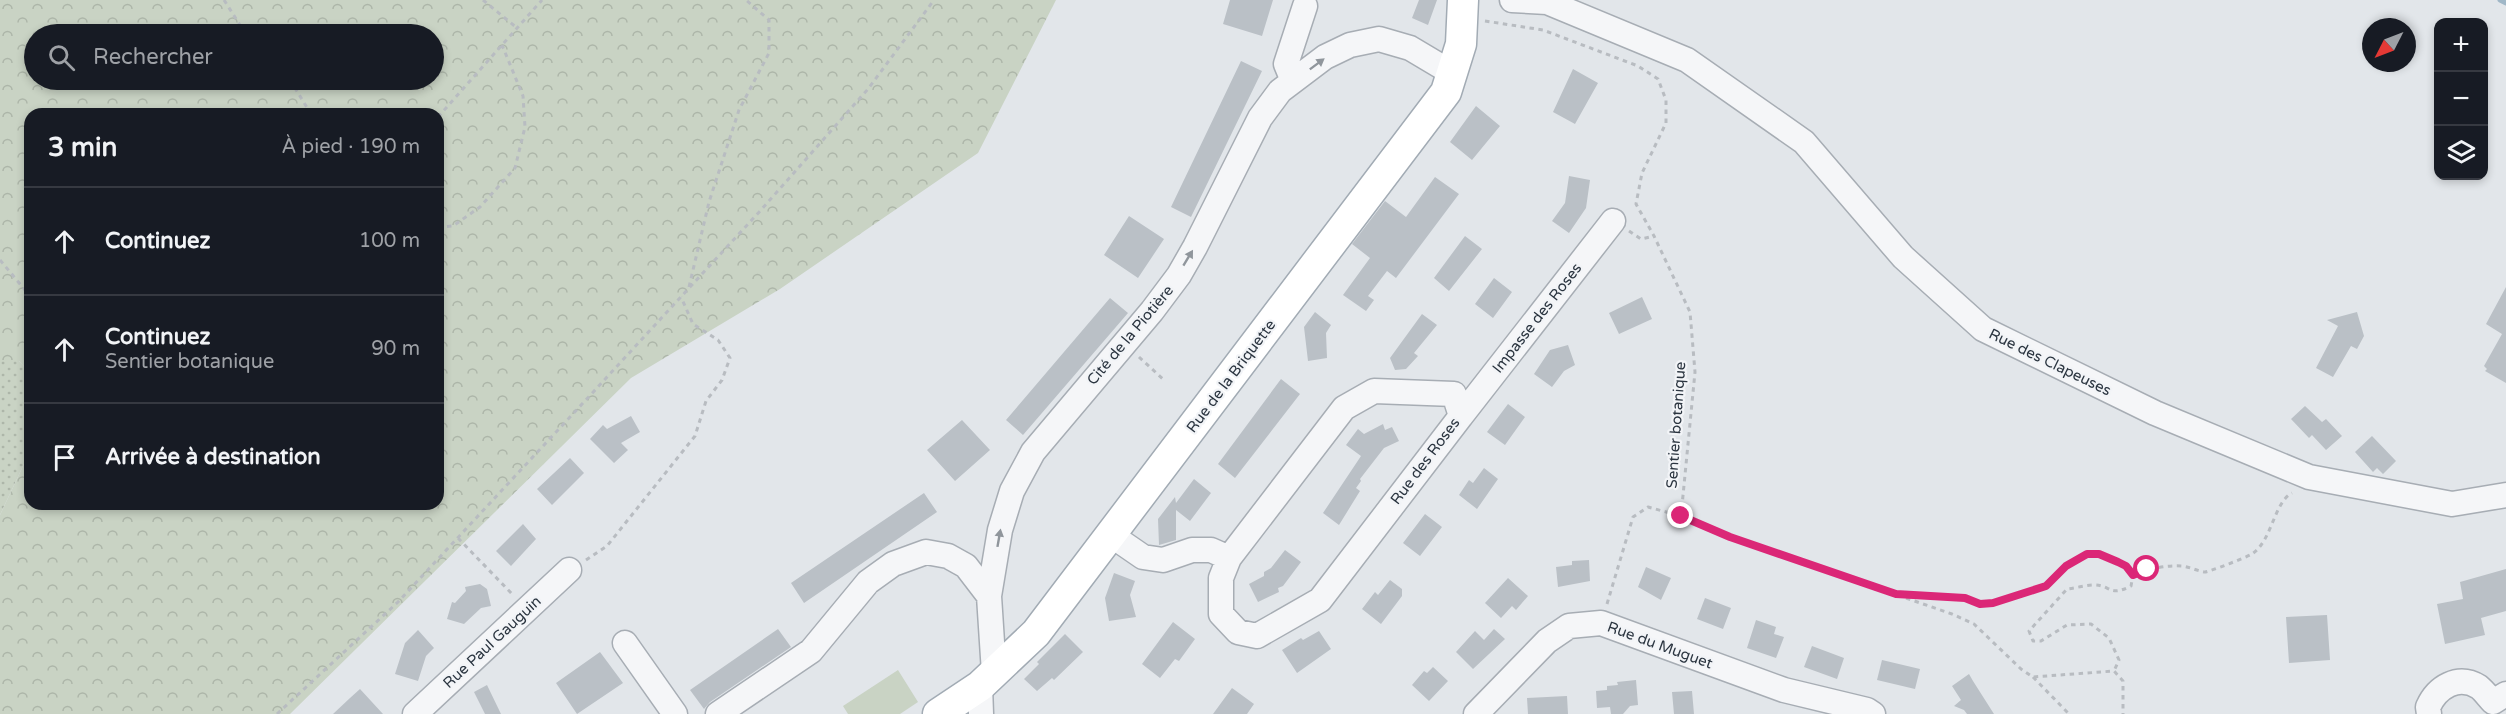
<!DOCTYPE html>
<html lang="fr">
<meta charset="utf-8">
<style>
:root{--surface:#171b24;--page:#20242c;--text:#f1f3f6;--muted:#9ea1a6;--line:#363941}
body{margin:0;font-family:"Varela Round",sans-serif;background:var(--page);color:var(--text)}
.controls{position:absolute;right:18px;top:18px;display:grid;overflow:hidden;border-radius:12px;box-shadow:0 3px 9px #0003}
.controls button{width:54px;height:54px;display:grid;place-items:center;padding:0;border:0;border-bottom:2px solid var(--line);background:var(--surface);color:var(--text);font:30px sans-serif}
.compass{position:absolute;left:2362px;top:18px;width:54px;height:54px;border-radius:50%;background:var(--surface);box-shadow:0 3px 9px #0003;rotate:228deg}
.stop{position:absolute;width:18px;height:18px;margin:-14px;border:4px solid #db2777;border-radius:50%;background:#fff}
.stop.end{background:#db2777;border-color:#fff;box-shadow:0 2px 6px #0008}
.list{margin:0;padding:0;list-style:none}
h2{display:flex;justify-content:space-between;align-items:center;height:78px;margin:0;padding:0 24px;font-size:26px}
h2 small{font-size:20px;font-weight:400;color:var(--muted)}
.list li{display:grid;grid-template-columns:39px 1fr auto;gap:18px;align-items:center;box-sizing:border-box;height:108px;padding:0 24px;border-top:2px solid var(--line)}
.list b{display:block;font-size:22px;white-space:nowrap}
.list p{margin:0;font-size:20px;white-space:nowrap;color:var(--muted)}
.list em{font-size:20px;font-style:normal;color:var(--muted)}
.icon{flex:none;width:33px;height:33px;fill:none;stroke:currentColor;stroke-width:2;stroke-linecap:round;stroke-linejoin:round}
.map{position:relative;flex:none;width:2506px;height:714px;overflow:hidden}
.search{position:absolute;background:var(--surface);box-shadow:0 3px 9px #0003;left:24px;top:24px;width:420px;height:66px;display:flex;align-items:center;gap:15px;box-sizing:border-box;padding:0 21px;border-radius:33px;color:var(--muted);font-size:22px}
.panel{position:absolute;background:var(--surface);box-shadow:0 3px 9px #0003;left:24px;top:108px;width:420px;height:402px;border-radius:18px}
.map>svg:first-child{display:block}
</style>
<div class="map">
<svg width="2506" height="714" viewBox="0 0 2506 714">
<defs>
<pattern id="grass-dots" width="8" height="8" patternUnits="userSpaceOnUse" patternTransform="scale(1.5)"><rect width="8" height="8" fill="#c9d3c4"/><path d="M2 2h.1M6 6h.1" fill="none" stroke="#adb6a9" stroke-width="1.8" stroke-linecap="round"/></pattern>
<pattern id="forest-crowns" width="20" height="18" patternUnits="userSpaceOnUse" patternTransform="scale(1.5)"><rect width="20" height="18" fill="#c9d3c4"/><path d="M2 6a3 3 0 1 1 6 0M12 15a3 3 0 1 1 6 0" fill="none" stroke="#adb6a9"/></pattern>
</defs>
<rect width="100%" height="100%" fill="#e2e6ea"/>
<path fill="url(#grass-dots)" d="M0,361h19l11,12v78l-30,64z"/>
<path fill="url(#forest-crowns)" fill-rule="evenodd" d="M0,0h1056l-78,153 -198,136 -149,89 -341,336h-290v-199l30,-64v53h408v-390h-408v259l-11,-12h-19zM34,34h400v46h-400z"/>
<path fill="#c9d3c4" d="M898,670l20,32 -18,12h-52l-5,-8z"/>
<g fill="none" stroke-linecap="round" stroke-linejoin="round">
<path stroke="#a0b7c7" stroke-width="5" d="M2500,0l6,3"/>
</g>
<path fill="#bac0c6" d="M1230,0h43l-11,36 -39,-12z
M1419,0h18l-9,25 -16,-7z
M1241,61l21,10 -71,146 -20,-10z
M1573,69l25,14 -23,41 -22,-12z
M1476,106l24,20 -28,34 -22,-18z
M1569,176l21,4 -4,28 -17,25 -17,-12 13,-18z
M1435,177l24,17 -63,84 -9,-7 -19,25 6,4 -8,11 -23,-16 27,-37 -18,-14 33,-43 21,16z
M1129,216l35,23 -26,39 -34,-23z
M1465,236l17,13 -33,42 -15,-13z
M1494,278l18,14 -19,26 -18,-14z
M2506,287v96l-21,-12 2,-2 -3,-3 18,-32 -16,-10z
M1642,297l10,22 -33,15 -10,-21z
M1110,298l18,15 -105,122 -17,-15z
M1315,312l16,13 -5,8 1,25 -19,3 -4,-34z
M2357,312l7,24 -7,13 -6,-3 -18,31 -17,-9 22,-42 -11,-6z
M1422,314l15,11 -23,28 4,3 -12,13 -11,1 -5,-12z
M1568,345l7,20 -11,6 -12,16 -18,-13 16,-24z
M1281,379l19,15 -65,84 -17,-14z
M1508,404l17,13 -20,28 -18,-13z
M2305,406l17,16 4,-3 16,17 -16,14 -14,-15 -3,3 -18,-19z
M631,416l9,16 -19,11 7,7 -14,13 -24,-24 13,-14 4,4z
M962,420l28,30 -35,31 -28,-31z
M1383,424l2,6 7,-3 7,14 -15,7 -24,31 1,2 -5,7 4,3 -21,34 -16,-12 38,-57 -15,-11 12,-16 6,5z
M2372,436l24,25 -13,13 -6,-6 -4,4 -18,-20z
M570,458l14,15 -32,32 -15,-16z
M1484,468l14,11 -21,30 -18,-14 10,-15 4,3z
M1194,479l17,14 -21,28 -14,-11v30l-17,5 -1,-26 17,-22 1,6z
M924,493l13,19 -133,91 -13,-20z
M1425,514l17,13 -22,29 -17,-13z
M523,524l13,15 -25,27 -15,-15z
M1285,550l16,12 -18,24 -5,2 1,4 -21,10 -9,-18 15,-8v-4l7,-4z
M1589,560l1,21 -32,6 -2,-20 16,-2v-4z
M1646,567l25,11 -10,22 -23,-13z
M2506,569v42l-25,7 4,17 -40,9 -8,-40 26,-5 -3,-17z
M1114,573l21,8 -5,14 6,22 -27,4 -4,-23z
M1508,578l20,18 -12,14 -4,-4 -11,12 -16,-15z
M1390,580l12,9v7l-21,28 -19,-15 13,-17 3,3z
M480,584l7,5 4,17 -10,2 -17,16 -17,-5 5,-17 3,1 11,-12 -1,-4z
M1705,598l26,10 -8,21 -26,-10z
M2327,615l3,45 -41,3 -3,-46z
M1756,620l20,7 -2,7 10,3 -8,21 -29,-10z
M1173,622l22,17 -16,22 -4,-2 -15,19 -18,-14z
M778,629l13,18 -81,55 -6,7 -14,-19z
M1494,629l11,10 -32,30 -17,-17 19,-21 9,9z
M418,630l16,18 -8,8 -8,25 -23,-7 10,-31z
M1319,631l12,18 -34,24 -15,-23 19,-12 2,2z
M1065,634l18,18 -29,28 -2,-2 -15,13 -13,-12 15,-15 -2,-2z
M1812,646l32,12 -7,21 -33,-12z
M600,652l23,31 -46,31 -21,-31z
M1882,660l38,9 -5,20 -38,-9z
M1433,667l15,14 -19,20 -17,-16 12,-14 3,2z
M1969,674l4,7 21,33h-27l-3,-4 -10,-4 7,-6 -9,-14z
M1636,680l2,25 -8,1 -7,8h-12l-1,-7 -13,1 -1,-17 11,-1v-4l11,-1 -1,-3z
M487,685l14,29h-16l-11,-22z
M1232,688l22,16 -7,10h-34z
M360,689l23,25h-50l17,-16z
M1692,691l2,23h-20l-2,-22z
M1567,696l1,18h-40l-1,-16z"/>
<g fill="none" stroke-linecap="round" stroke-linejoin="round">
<g stroke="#a7adb4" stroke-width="27">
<path id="minor" d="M1512,0l35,2 140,58 117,82 99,115 80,72 172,84 154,64 143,27 54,-9
M1293,81l-7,-17 19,-58
M1461,416l152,-195
M1111,535l32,22 20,3 29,-10h19l18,8 115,-150 30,-17 80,3 7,22 -141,184 -63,36 -19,-4 -17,-18v-36l8,-20
M989,596l11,-66 12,-39 21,-39 119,-141 27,-36 16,-28 65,-129 20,-27 45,-34 25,-12 29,-6 31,9 42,25
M625,643l50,71
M980,686l1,28
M415,714l154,-144
M718,714l93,-63 57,-69 25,-18 33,-12 22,4 18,10 23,30 5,77
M1476,714l71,-73 22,-15 32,-3 183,67 83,20 6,4
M2429,714l-1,-7c9,-20 30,-33 51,-20 5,4 10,11 14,15l13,-8"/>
</g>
<g stroke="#a2abb4" stroke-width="33">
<path id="major" d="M938,714l42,-28 56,-53 410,-541 15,-48 2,-44"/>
</g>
<path stroke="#b8bcc1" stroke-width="3" stroke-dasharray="4.5 4.5" stroke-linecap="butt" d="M224,0l16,25 9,9
M483,0l34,28
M1485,21l58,9 95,36 20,13 8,21v23l-24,50 -6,31 18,32 36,76 5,60 -14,144 49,21 222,77 22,10 47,45 12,8 81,-6 9,10v33
M290,80l21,34
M438,117l104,-117
M438,227l15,-1 27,-19 35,-39 10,-41 -2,-31 -21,-51
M1629,231l12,8 13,-3
M0,260l30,36
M689,287l20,-85 30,-92 30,-57v-33l-23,-20
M1139,357l25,23
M458,538l55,57
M586,560l21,-14 88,-110 11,-35 16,-21 8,-22 -12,-18 -25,-16 -12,-27
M2133,575c16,-6 32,-10 49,-9 8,1 15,5 23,6 4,0 42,-15 47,-18 20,-13 22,-52 40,-61
M1900,595c21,1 45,-2 65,3 11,3 16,7 27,5 16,-3 38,-9 53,-17 7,-3 13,-14 20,-19 22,-18 51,-15 68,8l-2,11c-22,11 -19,0 -36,-1 -9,0 -19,3 -28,4l-38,42 4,10h8l26,-16 24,-1 18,14 10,22 -5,11
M1607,604l26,-87 15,-10 33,9
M2033,677l36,37
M277,714l121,-112 186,-200 177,-192 107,-121 66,-89"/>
<use href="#minor" stroke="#f5f6f8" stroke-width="24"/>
<use href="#major" stroke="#fff" stroke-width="30"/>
</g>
<defs><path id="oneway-solid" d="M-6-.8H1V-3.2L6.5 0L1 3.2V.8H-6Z" transform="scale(1.5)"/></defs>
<g fill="#90969c">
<use href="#oneway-solid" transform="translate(1317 64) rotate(-37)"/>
<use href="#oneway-solid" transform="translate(1188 258) rotate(-59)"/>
<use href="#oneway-solid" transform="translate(999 538) rotate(-80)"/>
</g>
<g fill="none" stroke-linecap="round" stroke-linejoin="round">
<path stroke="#db2777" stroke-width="8" d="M1681,516l49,21 166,57 69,4 15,6 13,-1 53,-17 20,-20 21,-12h12l19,8 8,4 7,9 14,-6"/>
</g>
<g text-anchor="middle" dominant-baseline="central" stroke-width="4.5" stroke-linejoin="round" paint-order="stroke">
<g font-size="15" fill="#2b3540" stroke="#f2f4f7">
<text transform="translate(1537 318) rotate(-52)">Impasse des Roses</text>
<text transform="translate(1130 335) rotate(-50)">Cité de la Piotière</text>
<text transform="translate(2050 362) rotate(26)">Rue des Clapeuses</text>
<text transform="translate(1231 376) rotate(-53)">Rue de la Briquette</text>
<text transform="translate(1676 425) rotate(-86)">Sentier botanique</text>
<text transform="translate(1425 461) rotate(-53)">Rue des Roses</text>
<text transform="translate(492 642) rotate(-43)">Rue Paul Gauguin</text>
<text transform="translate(1660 645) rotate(20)">Rue du Muguet</text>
</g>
</g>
</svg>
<div class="controls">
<button>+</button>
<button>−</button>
<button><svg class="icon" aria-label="layers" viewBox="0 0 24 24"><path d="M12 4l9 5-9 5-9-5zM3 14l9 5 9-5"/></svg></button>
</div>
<svg class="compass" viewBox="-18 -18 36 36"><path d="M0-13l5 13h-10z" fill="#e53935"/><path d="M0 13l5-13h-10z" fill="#9ea1a6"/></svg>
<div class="stop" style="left:2147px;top:569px"></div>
<div class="stop end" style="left:1681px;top:516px"></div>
<div class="search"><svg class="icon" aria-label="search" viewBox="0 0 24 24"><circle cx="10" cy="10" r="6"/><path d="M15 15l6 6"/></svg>Rechercher</div>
<section class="panel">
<h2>3 min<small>À pied · 190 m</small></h2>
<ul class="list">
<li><svg class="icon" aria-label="ahead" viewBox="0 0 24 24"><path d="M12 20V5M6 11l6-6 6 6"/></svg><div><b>Continuez</b></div><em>100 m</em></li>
<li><svg class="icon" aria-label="ahead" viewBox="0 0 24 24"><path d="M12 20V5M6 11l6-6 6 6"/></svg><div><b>Continuez</b><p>Sentier botanique</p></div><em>90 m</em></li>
<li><svg class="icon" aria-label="arrive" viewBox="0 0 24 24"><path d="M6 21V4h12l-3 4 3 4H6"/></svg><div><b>Arrivée à destination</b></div></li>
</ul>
</section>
</div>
